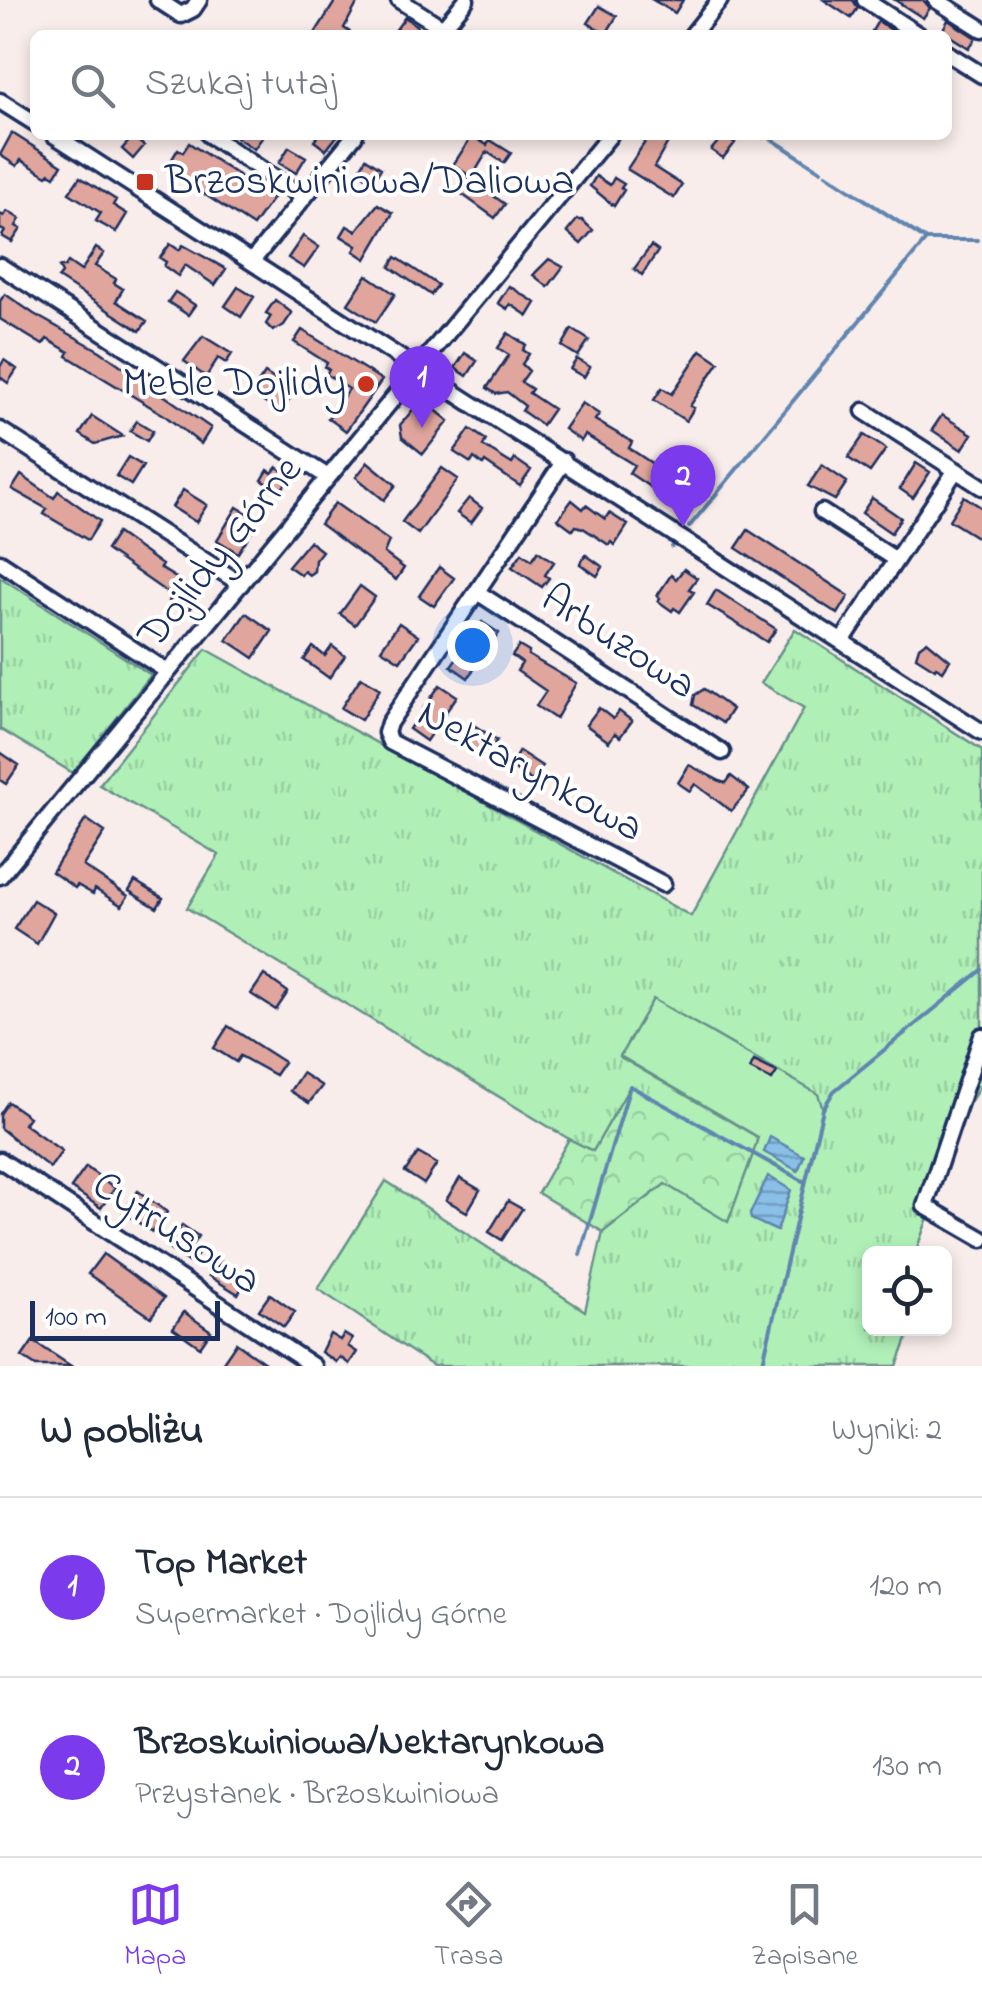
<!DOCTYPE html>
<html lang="pl">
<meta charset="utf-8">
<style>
:root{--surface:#fff;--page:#f2f2f3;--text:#1f2937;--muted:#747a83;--line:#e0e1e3;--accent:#7c3aed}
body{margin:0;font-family:"Indie Flower",sans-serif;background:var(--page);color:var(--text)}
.controls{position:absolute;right:30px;bottom:30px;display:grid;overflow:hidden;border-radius:15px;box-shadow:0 5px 15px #0003}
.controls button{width:90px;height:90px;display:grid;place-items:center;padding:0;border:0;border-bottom:2px solid var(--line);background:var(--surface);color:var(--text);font:50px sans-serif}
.scale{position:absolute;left:30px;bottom:25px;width:190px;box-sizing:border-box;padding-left:10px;border:5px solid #1b2f5e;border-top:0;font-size:28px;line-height:35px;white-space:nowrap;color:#1b2f5e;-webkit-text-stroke:8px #fff;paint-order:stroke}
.you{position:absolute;left:472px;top:645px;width:35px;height:35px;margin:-25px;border:8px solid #fff;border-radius:50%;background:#1a73e8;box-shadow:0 0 0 15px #1a73e833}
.badge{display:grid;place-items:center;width:65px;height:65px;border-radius:50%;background:var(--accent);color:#fff;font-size:32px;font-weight:700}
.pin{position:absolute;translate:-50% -82px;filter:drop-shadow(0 2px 5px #0008)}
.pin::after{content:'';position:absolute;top:52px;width:35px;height:30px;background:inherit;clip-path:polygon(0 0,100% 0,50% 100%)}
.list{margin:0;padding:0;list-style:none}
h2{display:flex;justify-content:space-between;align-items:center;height:130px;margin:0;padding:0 40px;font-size:42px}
h2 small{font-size:32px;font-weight:400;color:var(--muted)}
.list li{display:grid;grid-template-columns:65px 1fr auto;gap:30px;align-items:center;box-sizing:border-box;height:180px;padding:0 40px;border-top:2px solid var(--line)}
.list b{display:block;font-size:38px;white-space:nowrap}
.list p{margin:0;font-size:32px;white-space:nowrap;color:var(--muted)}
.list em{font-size:32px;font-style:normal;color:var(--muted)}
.icon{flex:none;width:55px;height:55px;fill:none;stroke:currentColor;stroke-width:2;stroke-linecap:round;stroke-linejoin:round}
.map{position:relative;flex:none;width:982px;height:1366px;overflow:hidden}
.search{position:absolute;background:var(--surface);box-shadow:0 5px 15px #0003;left:30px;right:30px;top:30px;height:110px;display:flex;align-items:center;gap:25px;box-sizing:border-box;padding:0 35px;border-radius:15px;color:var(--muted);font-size:38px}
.sheet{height:490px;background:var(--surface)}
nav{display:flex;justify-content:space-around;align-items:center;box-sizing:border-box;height:140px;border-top:2px solid var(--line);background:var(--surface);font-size:28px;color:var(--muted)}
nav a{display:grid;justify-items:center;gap:5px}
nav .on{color:var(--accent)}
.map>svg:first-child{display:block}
</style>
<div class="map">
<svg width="982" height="1366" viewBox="0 0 982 1366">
<defs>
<pattern id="grass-tufts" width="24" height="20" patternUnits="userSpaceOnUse" patternTransform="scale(2.5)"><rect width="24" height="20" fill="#b0f0b7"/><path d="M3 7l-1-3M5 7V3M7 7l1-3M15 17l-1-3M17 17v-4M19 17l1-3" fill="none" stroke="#97cea0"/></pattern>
<pattern id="forest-crowns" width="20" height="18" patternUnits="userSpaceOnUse" patternTransform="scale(2.5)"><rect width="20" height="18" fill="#b0f0b7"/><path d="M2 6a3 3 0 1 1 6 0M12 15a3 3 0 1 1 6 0" fill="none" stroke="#97cea0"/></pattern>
<pattern id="water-rules" width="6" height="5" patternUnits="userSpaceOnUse" patternTransform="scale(2.5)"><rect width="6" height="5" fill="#8abfe7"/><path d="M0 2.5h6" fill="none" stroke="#709cbe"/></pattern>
</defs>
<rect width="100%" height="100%" fill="#f9edeb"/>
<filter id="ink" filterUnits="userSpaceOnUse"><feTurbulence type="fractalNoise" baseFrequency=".01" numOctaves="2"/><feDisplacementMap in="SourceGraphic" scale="20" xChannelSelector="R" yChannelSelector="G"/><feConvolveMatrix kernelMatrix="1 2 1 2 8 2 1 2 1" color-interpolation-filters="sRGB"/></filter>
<g filter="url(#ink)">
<path fill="url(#grass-tufts)" stroke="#66908a" stroke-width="2.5" fill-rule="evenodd" d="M0,577l151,98 -78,98 -73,-44z
M795,629l187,121v333l-13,21 -52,144 8,5 -55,1v74l41,1 -14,37h-464l-115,-77 68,-108 199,130 18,-79 62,-48 88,-30 -160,-2 -24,-13 -382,-231 32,-53 -120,-70 107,-136 485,267 113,-208 -43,-25zM620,1057l203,53 -5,17 -59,11z"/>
<path fill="url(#forest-crowns)" stroke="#66908a" stroke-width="2.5" d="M630,1086l123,68 -25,68 -63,-38 -62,48 -65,-39 31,-54 24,12z"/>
<path fill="#b0f0b7" stroke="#66908a" stroke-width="2.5" d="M653,999l165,95 5,15 -18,74 -52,-29 5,-17 -138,-81z"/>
<path fill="url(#water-rules)" stroke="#5e85b0" stroke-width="2.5" d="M770,1137l34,19 -6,15 -34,-19z
M768,1176l23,14 -14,41 -26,-12 -1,-5z"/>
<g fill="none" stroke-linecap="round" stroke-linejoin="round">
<path stroke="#5e85b0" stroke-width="4" d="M770,138l51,33
M826,174l100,66
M689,527l237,-287h51
M672,547l3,-4
M580,1255l50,-169 175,96
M762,1366l61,-257 11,-18 148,-121"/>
</g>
<path fill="#e0a69d" stroke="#1b2f5e" stroke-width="2.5" d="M336,0h23l-15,28 10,7h-40z
M653,0h30l-8,13z
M824,0h29l5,8 -7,10z
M895,0h28l7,8 -7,10z
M599,6l18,10 -11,18 -18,-11z
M405,17l12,9 -3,3 9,6h-31z
M948,20l28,18 -7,10 -27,-17z
M878,21l21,14h-21l-6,-4z
M12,133l50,32 -7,11 -5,-3 -3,3 -26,-16 -4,6 -17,-11z
M233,135h31l-10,14z
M319,135h19l-12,15 -12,-9z
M634,135h38l-18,32 28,18 -8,13 -47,-29 18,-27z
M724,135l11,8 -12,15 -12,-8z
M472,136l15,9 3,-5 21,13 -7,10 -17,-11 -15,25 -19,-12z
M133,137l11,9 -11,13 -11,-10z
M189,143l84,55 -20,28 -87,-57 12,-20 5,3z
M289,147l17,10 -10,16 -17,-10z
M366,158l15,10 -8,13 -15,-9z
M465,176l40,28 -10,14 -39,-28z
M596,176l14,9 4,-7 10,6 -3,4 3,2 -10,16 -24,-20z
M80,177l36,23 -3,5 14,9 -11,18 -20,-11 5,-8 -32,-20z
M378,204l15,9 -27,46 -12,-8 3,-5 -16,-10 6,-10 9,5z
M7,211l13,8 -4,7 5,3 -9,13 -10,-6 3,-5 -5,-2v-15l4,2z
M577,220h5l11,10 -12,14 -14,-12z
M303,236l16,11 -15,21 -16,-10z
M170,244l9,6 4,-5 43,24 -11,16 -30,-20 -7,11 -14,-10 2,-4 -6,-4z
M651,246l7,5 -16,24 -8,-6z
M96,248l8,5 -9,13 21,13 -2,4 9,6 -7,12 31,20 -7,10 -82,-53 4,-5 -3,-6h6l3,-5 13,9z
M396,257l42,28 -7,10 -41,-28z
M549,259l14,8 -15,20 -15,-12z
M367,275l28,19 -19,28 -28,-18z
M509,286l27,17 -8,13 -18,-12 -3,5 -9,-6z
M238,287l16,10 -13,20 -16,-11z
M175,292l20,13 -7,10 -20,-13z
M5,294l29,20 66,37 111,77 -10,16 -37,-29 -97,-59 2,-4 -22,-13 -4,6 -43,-26v-18z
M275,300l17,13 -8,12 -11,6 -7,-7 5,-8 -5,-3z
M572,329l17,11 -11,16 -16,-10z
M302,330l80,50 -36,51 -18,-13 21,-29 -23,-15 3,-4 -4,-3 2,-4 -33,-21z
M508,333l18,12 -3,5 6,4 -7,10 7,7 -8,11 11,7 -3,4 24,16 -11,16 -20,-14 3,-5 -18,-14 -11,2 -9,-6 22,-33 -11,-7z
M203,336l29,18 -6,9 -8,-5 -12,19 -22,-16z
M701,350l18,12 -29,44 4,2 -8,13 -32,-21 8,-12 10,6z
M465,353l12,8 -10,15 -12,-8z
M577,359l13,8 -6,10 -14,-8z
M4,360l13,9 -9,14 -8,-6v-10z
M265,373l29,19 -13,21 -30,-19z
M422,399l27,22 -26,33 -21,-17 -2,-12z
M582,403l17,11 -4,6 37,22 -3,6 33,22 -12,17 -21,-14 5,-8 -49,-30 -4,6 -17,-12z
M942,415l30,19 -10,16 -30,-20z
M92,416l31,20 -28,8 -15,-10z
M137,421l16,10 -6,10 -17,-10z
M470,429l16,11 -3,6 29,18 3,-5 16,11 -11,16 -35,-24 -2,3 -9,-7 -3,5 -17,-11z
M864,435l22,14 -16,23 -22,-14z
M128,457l15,9 -12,19 -15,-9z
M368,462l28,23 -12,15 -28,-23z
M916,463l14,9 -17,26 -13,-9z
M822,465l25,17 -12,18 -27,-14z
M277,467l14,9 -11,16 -18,-12 6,-10 4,3z
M442,468l16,11 -40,55 -16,-12z
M21,475l33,23 4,-7 42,30 -12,19 -44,-26 3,-5 -35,-20z
M183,490l24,15 -11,17 -24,-15z
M964,496l18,12v24l-4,6 -29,-18z
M469,498l13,10 -11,15 -14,-10z
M872,498l29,20 -10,15 -29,-20z
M572,500l11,9 3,-4 19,14 4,-6 19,12 -13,20 -4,-3 -2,3 -26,-17 -7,-2 -3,4 -15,-11z
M335,503l54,38 -5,12 20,15 -8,12 -76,-56z
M237,507l22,13 -21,33 -21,-13z
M748,530l101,66 -11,18 -102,-66z
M117,533l45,32 -2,3 40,25 -13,20 -18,-12 3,-5 -66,-46z
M309,541l13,10 -7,9 -1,11 -5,4 -5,-4 -3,4 -13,-9z
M538,551l16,11 -9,13 4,3 -7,9 -30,-20 10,-14 10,7z
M586,555l17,12 -6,9 -17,-12z
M439,567l15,11 -20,28 -15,-10z
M684,569l13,9 -8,11 5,3 -14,20 -6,-4 -2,3 -14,-10 2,-3 -3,-2 14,-21 5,4z
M360,586l15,11 -20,28 -15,-11z
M716,590l60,39 -9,13 -60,-37z
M246,613l26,18 -18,27 -27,-18z
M482,622l17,11 -31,45 -17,-12z
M399,623l19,13 -18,25 -19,-12z
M927,641l23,19 -7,11 -7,-4 -1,2 -19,-12 3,-10z
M332,646l13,10 -16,22 -25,-18 9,-13 12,9z
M519,646l10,6 -1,3 48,28 -20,36 -20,-13 10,-15 -29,-20 5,-8 -10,-7z
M361,677l19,12 -19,31 -20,-12z
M440,685l17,11 -31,45 -17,-12z
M704,689l28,20 -9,14 -30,-18 2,-10z
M599,708l14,11 6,-8 13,10 -12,16 -5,-4 -6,9 -23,-17z
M472,724l25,16 -11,17 -25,-15z
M519,751l23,15 -10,15 -22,-15z
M0,752l19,13 -13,19 -6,-4z
M689,765l33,17 4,1 5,-7 18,14 -18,21 -36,-27 -5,7 -12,-8z
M86,819l19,13 -22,34 45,30 -6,10 -27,-17 -2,5 -16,-9 -2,3 -23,-16z
M135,881l28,17 -6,10 -28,-17z
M33,900l21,13 -17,31 -23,-15z
M264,975l24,17 -12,18 -25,-16z
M228,1026l56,36 -9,13 -35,-19 -4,6 -22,-14z
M754,1061l23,11 -5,8 -22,-11z
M302,1073l20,13 -13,17 -19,-12z
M8,1102l21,15 -5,7 38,27 -12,17 -50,-40v-14z
M418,1153l19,11 -13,20 -19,-12z
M86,1167l29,21 -14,20 -30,-20z
M460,1178l20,12 -13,22 -21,-12z
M138,1191l29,21 -15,20 -29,-20z
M508,1201l14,8 -20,31 -13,-8z
M182,1225l16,11 -6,9 9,5 -10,14 -24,-16z
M103,1254l61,44 -13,19 -63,-43z
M222,1262l26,17 -10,15 -29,-18z
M270,1294l25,18 -11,15 -25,-17z
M184,1312l27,19 -11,16 -27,-19z
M330,1334l10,6 4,-6 8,5 -4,7 9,6 -8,12 -9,-7 -4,5 -15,-10z
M33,1341l38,25h-35l-14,-9z
M236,1343l33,23h-41l-5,-4z"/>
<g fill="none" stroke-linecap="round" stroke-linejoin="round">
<g stroke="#1b2f5e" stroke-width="21">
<path id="minor" d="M158,0l23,15 12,-6 6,-9
M399,0l44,28
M865,0l54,35
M936,0l46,29
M438,34l28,-34
M692,35l28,-35
M947,53l35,22
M0,101l35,22
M54,135l928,597
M209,135l94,62
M252,261l103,-126
M0,266l328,211
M864,411l118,76
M0,430l241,154
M564,461l-175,262 -3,10 4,9 273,142
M822,512l74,48
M0,562l168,110
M477,592l245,160
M842,641l114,-171
M0,876l610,-741
M982,1036l-57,170 57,33
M0,1160l313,206"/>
</g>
<use href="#minor" stroke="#fff" stroke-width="14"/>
</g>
</g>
<g fill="#c8321e" stroke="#fff" stroke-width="4">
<rect x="135" y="172" width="20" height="20" rx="5"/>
<circle cx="366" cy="384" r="10"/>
</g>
<g text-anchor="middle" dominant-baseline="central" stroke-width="8" stroke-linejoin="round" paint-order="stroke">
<g font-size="42" fill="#1b2f5e" stroke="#fff" text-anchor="start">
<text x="165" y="182">Brzoskwiniowa/Daliowa</text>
<text x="346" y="384" text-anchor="end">Meble Dojlidy</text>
</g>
<g font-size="42" fill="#1b2f5e" stroke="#fff">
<text transform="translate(221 553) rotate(-51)">Dojlidy Górne</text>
<text transform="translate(618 643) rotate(33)">Arbuzowa</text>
<text transform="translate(530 772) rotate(29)">Nektarynkowa</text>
<text transform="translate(176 1234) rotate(33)">Cytrusowa</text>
</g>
</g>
</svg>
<div class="controls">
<button><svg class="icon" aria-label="locate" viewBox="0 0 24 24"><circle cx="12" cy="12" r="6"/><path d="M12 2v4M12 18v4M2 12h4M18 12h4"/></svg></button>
</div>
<div class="scale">100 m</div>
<div class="you"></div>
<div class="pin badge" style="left:422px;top:428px">1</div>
<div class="pin badge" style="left:683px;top:527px">2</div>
<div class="search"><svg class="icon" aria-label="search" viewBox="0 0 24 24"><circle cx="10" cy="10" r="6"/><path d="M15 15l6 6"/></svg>Szukaj tutaj</div>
</div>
<section class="sheet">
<h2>W pobliżu<small>Wyniki: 2</small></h2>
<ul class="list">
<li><span class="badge">1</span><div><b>Top Market</b><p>Supermarket · Dojlidy Górne</p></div><em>120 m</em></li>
<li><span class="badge">2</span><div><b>Brzoskwiniowa/Nektarynkowa</b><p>Przystanek · Brzoskwiniowa</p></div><em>130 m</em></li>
</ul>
</section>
<nav>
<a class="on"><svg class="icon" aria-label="map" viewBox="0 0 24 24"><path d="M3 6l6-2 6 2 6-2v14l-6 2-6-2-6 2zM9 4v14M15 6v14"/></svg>Mapa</a>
<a><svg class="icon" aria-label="directions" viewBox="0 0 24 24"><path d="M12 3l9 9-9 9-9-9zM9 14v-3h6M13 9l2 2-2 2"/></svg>Trasa</a>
<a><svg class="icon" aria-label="saved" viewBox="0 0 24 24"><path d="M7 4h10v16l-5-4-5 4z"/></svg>Zapisane</a>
</nav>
